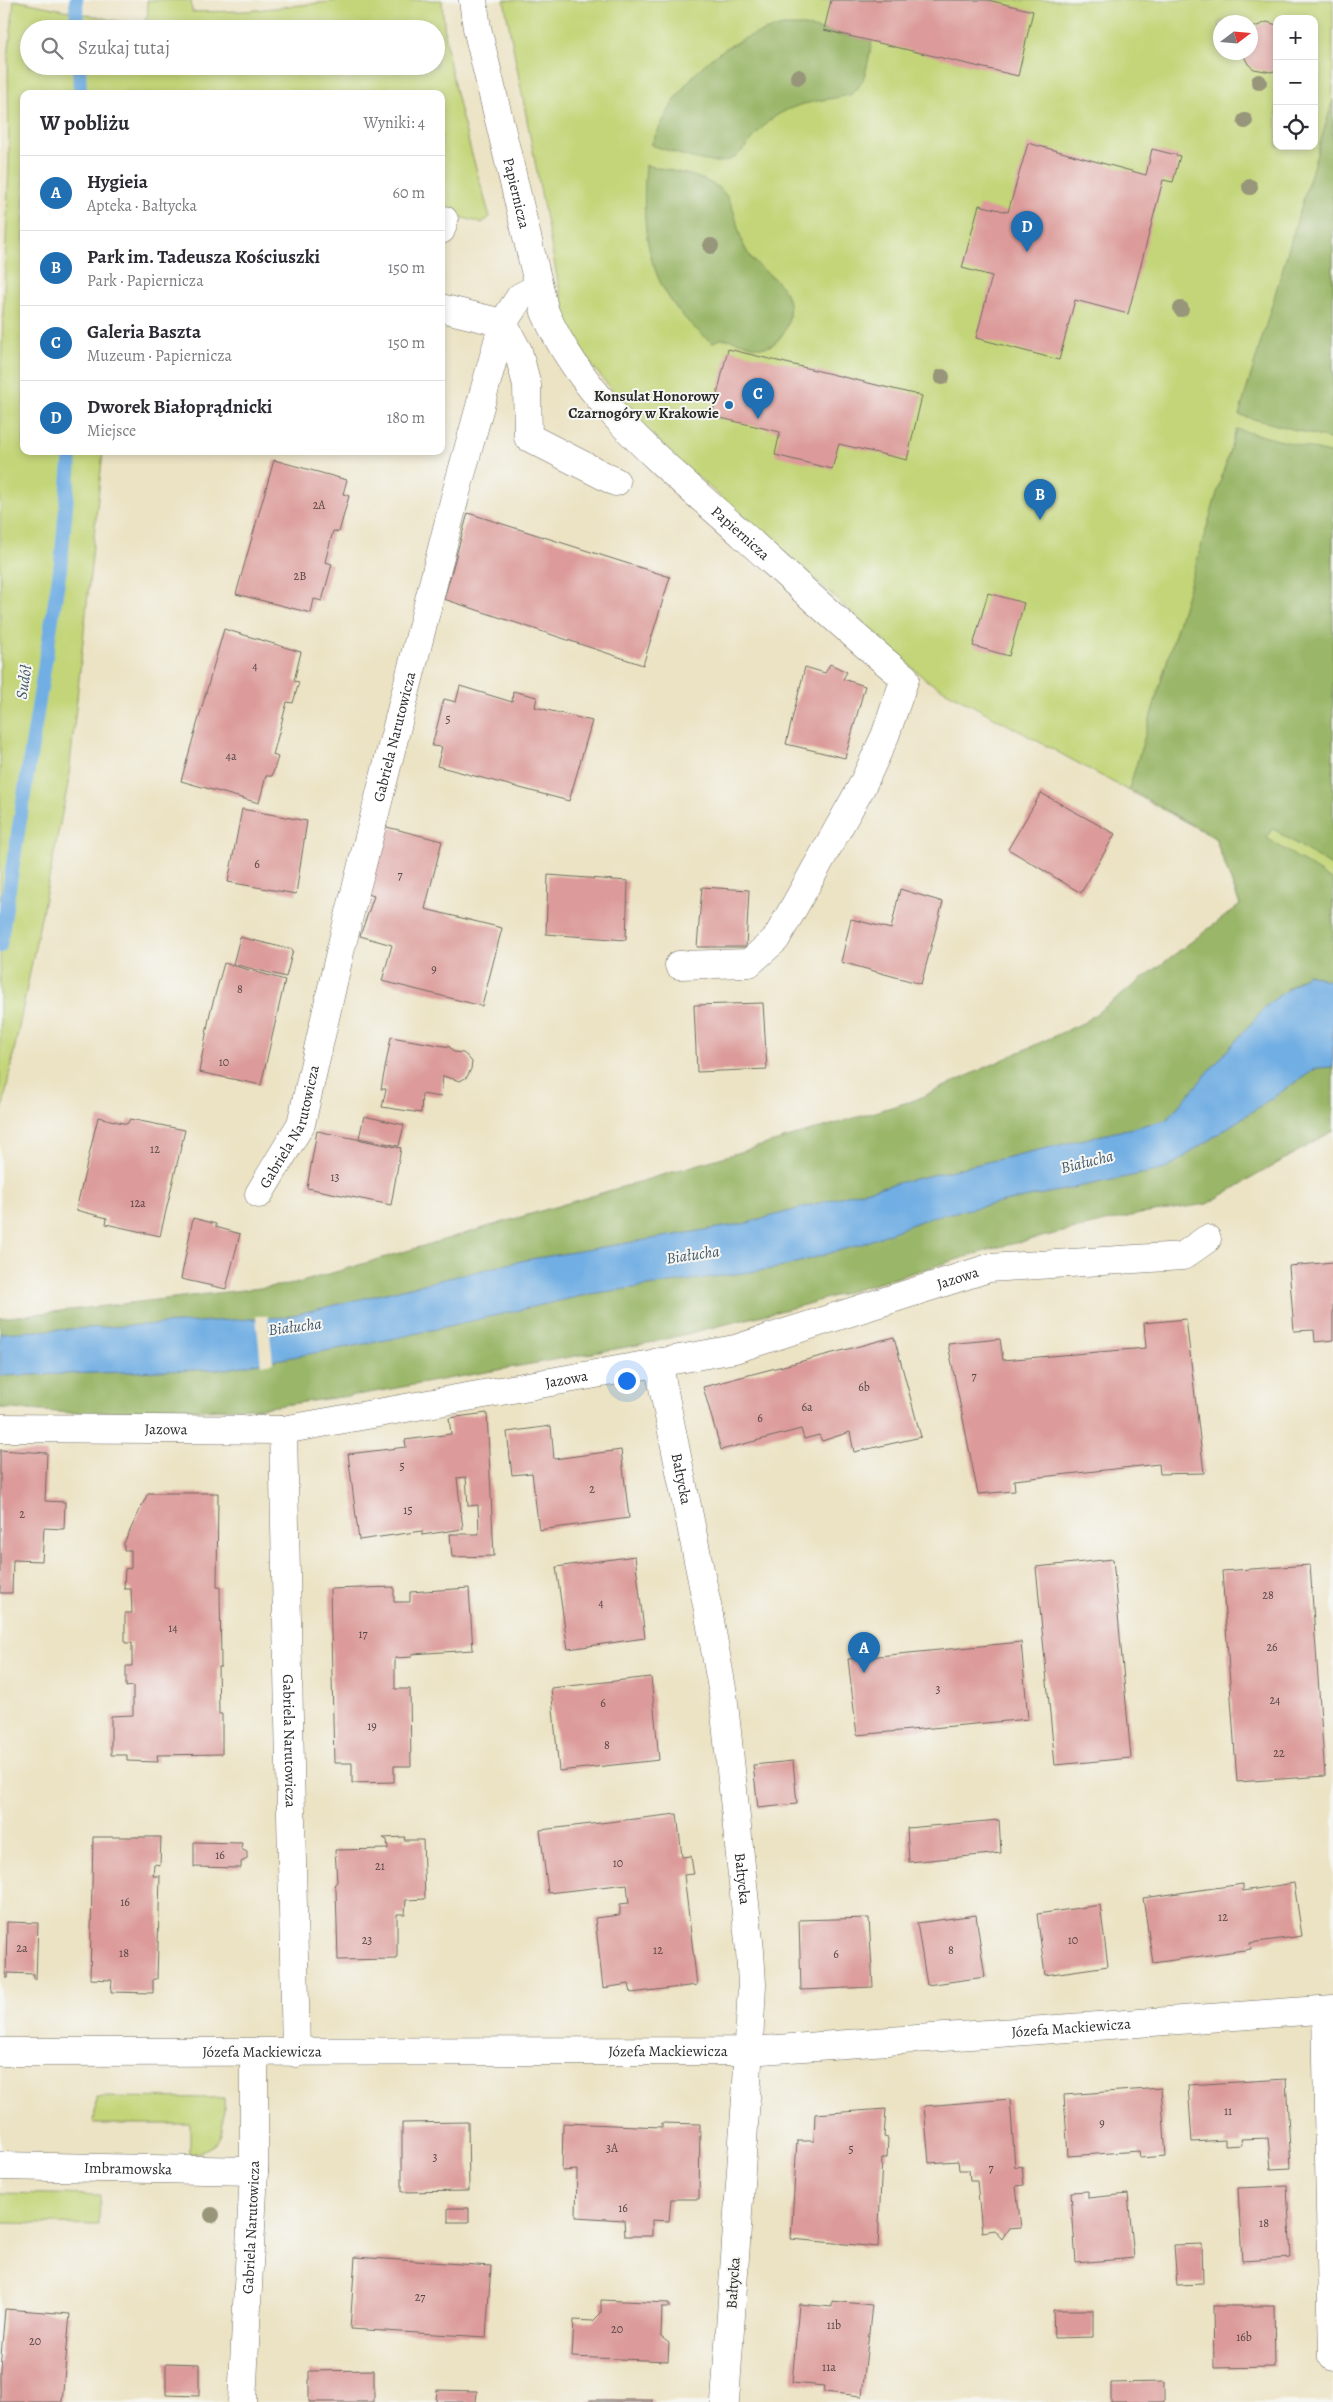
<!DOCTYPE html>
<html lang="pl">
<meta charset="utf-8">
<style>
:root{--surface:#fff;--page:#f7f7f7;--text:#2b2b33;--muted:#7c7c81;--line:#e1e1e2;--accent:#1f6fb2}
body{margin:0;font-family:Alegreya,serif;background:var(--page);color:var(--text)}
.controls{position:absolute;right:15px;top:15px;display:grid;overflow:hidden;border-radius:10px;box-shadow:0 2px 8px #0003}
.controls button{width:45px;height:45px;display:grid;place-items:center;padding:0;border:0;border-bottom:1px solid var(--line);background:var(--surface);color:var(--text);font:25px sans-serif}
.compass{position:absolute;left:1213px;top:15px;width:45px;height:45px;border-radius:50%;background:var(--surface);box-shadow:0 2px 8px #0003;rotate:74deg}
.you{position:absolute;left:626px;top:1380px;width:18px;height:18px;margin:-12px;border:4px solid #fff;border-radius:50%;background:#1a73e8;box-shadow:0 0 0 8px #1a73e833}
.badge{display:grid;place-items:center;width:32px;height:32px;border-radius:50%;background:var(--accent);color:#fff;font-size:16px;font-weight:700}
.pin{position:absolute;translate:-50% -41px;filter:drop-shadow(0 1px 2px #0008)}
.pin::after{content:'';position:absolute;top:26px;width:18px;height:15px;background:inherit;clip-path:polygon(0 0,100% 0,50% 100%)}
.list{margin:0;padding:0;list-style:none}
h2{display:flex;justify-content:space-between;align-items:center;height:65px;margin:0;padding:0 20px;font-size:21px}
h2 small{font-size:16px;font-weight:400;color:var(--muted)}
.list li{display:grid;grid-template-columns:32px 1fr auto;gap:15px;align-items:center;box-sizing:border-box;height:75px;padding:0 20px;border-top:1px solid var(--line)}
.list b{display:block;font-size:19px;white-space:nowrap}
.list p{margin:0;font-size:16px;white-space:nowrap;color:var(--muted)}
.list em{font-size:16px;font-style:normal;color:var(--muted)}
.icon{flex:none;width:28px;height:28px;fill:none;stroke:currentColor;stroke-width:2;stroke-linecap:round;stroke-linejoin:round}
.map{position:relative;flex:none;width:1333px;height:2402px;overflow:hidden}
.search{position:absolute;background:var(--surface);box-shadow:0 2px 8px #0003;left:20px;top:20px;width:425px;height:55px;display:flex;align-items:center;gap:12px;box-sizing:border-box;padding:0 18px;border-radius:28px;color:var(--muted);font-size:19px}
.panel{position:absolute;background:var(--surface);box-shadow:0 2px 8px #0003;left:20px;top:90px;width:425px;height:365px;border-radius:10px}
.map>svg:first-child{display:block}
</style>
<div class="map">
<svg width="1333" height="2402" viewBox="0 0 1333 2402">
<rect width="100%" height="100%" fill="#f6f6f2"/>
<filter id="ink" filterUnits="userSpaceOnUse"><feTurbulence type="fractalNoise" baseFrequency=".02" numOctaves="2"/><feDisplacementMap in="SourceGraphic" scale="10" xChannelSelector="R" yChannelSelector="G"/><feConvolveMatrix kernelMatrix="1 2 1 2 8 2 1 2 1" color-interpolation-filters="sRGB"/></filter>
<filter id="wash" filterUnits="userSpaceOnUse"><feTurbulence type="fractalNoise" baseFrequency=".0096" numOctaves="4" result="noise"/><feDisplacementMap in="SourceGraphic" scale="20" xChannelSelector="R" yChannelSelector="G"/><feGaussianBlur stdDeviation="1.12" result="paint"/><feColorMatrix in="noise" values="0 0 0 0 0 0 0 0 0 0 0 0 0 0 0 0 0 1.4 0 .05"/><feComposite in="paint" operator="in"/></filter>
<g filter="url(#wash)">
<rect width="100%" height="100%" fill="#ece3c4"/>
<path fill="#c3d578" stroke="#778052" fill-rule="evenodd" d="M14,0l128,26 6,-12 -1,-14h44l1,12 55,-1 100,-11h95c4,74 28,146 48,217l-8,6 -41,-11v-118h-417v357h79l-35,333 -68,337v-728l9,-230 -1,-104zM29,29h407v37h-407z
M504,0h829v1070l-14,-18 -79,-147 -25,-67 -289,-158 -109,-99 -140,-122 -51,-51 -40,-50 -21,-40zM1277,19h37v127h-37zM1220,22h30v30h-30z
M96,2097l128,1c1,8 -1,16 -1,24 -2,24 -11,27 -33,33v-31h-96z
M0,2193l100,2 -1,30 -99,-2z"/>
<path fill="#9ab668" stroke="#62704a" d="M782,26h22l68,15c-4,19 -5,43 -22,54 -27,6 -53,6 -77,23 -16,11 -31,40 -47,43 -19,5 -55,-10 -75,-16 30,-65 60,-102 131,-119z
M1333,100v340l-94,-25z
M646,165c23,6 54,9 73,23 19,16 16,42 27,62 15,27 48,30 43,67 -1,9 -6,18 -12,24 -19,19 -49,-13 -64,2 -64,-47 -73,-103 -67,-178z
M1236,429l97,25v413l-60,-38 -6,9 66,43v101l-25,-8 -22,15 33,63 14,18v61l-126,73 -67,10 -141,33 -195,58 -155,38 -286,51 -102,14 -189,5 -72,-5v-90l295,-34 620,-184 170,-78 155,-117 -25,-67 -86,-49z"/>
<path fill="#71aee3" stroke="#4e6c87" d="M1308,974l25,8v85l-16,1 -151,101 -235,48 -69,27 -83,24 -189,26 -198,45 -166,30 -226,7v-43l284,-16 241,-57 222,-37 104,-29 315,-74 102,-116z"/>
<path fill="#ece3c4" d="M256,1316h12l5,47 -12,2z"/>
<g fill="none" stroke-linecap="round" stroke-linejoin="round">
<path stroke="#71aee3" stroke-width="14" d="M76,0l1,29
M79,66l1,28
M0,946l61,-383 10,-112"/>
</g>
<g id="blocks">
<path fill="#dc9b9a" d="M831,0h157l45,11 -15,65 -194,-46z
M1267,22l10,3v45l-6,2 -17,-3 -6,-5 -6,-12h8v-23z
M1028,143l118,32 6,-26 28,7 -7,26 -10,-2 -35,134 -53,-14 -16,60 -83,-22 16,-62 -30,-8 17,-63 29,7z
M728,349l194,47 -15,64 -68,-16 -7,25 -57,-14 5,-23 -68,-16z
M274,460l73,20 -4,14 6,2 -10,36 -6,-1 -8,31 7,2 -10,37 -8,-2 -3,14 -75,-19z
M468,513l202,64 -27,88 -199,-66z
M988,593l36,10 -15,53 -36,-10z
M224,629l77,23 -7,29 5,1 -6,21 -6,-1 -14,53 5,2 -6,19h-6l-7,27 -78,-22z
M830,664l17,8 -4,7 22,7 -20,72 -59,-14 19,-77 20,6z
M460,686l52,16 1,-11 24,6 -2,10 57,14 -23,80 -132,-35 5,-19 -10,-1 12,-47 12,3z
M1041,793l74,41 -34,59 -73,-44z
M242,809l65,12 -11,73 -68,-12z
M383,826l59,15 -17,68 77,19 -20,78 -100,-25 10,-36 -32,-9 14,-40 -9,-3z
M548,875l80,6 -2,59 -80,-6z
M702,887l47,3 -3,57h-49z
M900,889l43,13 -22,82 -80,-22 10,-43 40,10z
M240,937l53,13 -7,27 -53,-13z
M224,963l61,17 -24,105 -62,-13 11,-59z
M763,1003l4,66 -70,3 -3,-67z
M391,1037l59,10 4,5 9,1 5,4 4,5 -1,7 -4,8 -7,4 -17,-5 -2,21 -19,-3 -1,19 -39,-6 4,-18h-5z
M364,1116l40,9 -5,21 -40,-8z
M98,1117l29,7 3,-5 55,11 -25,106 -54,-12 1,-6 -31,-8z
M317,1131l84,17 -10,57 -84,-17z
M193,1218l23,6v3l24,7 -14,55 -45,-10z
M1333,1262v78l-18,2 -1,-12 -20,1 -5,-65z
M1186,1319l18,154 -44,1 -1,-10 -145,16 1,11 -37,3 -30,-150 52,-5 3,21 143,-12 -2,-25z
M894,1337l27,100 -67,15 -4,-20 -28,9 -3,-6 -15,4 -3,-10 -80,21 -18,-63z
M487,1413l7,143 -42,1 -2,-23h29l-1,-29 -10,1 -2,-29 -9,1 6,51 -41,6v-4l-63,9 -11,-86 58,-7 -1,-7 46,-6 -2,-16z
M551,1426l3,33 67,-9 8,68 -90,12 -7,-57 -20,2 -5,-43z
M0,1450l47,3 -2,48 20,1 -1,27 -20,-1 -2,33 -29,-1 -1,33h-12z
M148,1493h70l-1,94h3l1,80h-3l1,47h3v40l-65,1 1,7 -31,-1v-6h-16v-39l22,-1v-29l-7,1v-21h6v-23h-7v-30h7l-1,-24h-7l1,-20 6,-1v-18h-7v-7z
M635,1556l10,82 -77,11 -12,-82z
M1113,1559l18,199 -76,7 -19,-198z
M1310,1565l15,211 -88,6 -15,-211z
M394,1587v15h16v-10l59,-4 4,62 -61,4v3l-17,1v31h15l1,77h-17v16l-42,1v-20h-18l-4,-174z
M1021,1642l7,77 -171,16 -9,-76z
M651,1677l8,83 -100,11 -8,-83z
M793,1761l4,43 -39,4 -5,-43z
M677,1814l5,43 9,-1 2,14 1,4 -10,1 13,110 -66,8 -2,-9 -26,4 -8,-70 25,-3v-11l9,-1 -2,-19 -79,9 -8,-63z
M999,1820l2,33 -92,9 -2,-34z
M93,1837h68l-1,28 -6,-1 -1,12h7l-3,103h-4v14l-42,-1 1,-12 -22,-1z
M405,1837l-1,3h19l2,59 -19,1 -1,14h-8v45l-59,1 -2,-71 -2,-4 3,-3 -2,-32 53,-1 -1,-9 -4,-2z
M194,1842l48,1 -1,6 6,3v7l-6,3v6l-47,-1z
M1294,1883l8,53 -52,7 1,6 -98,14 -10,-65 100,-14v7z
M1100,1905l8,61 -63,9 -8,-61z
M976,1915l9,62 -58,8 -10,-62z
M869,1918l4,69 -72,3 -2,-70z
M7,1922l31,1 -2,56h-2v-5l-26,-1v5h-2z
M1286,2079l5,89 -20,1 -3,-31 -27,1 1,6 -17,1v-6l-33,2 -4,-57z
M1161,2088l5,68 -26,2 -1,-7 -71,5 -4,-61z
M1010,2099l5,68 7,-1 2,19 -8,1 5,42 -13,1 -6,10 -8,-9 -12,2 -5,-51h-7l-1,-11h-10l-1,-9 -29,2 -5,-57z
M886,2109l-2,28 4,1 -1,20h-5l-4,89 -87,-8 6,-98h17l1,-27z
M468,2122l1,69 -67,1v-69z
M563,2123l99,4v-4l38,1 -1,75h-28l-2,22 -17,-1v16h-27l-1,-16 -48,-3 1,-47 -15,1z
M1287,2186l4,72 -49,3 -4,-73z
M1088,2191v7l40,-4 6,64 -58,5 -5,-71z
M448,2208h21v14h-21z
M1202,2244l1,40 -26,1 -3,-40z
M355,2257l136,9 -5,71 -136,-8z
M601,2300l68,3v4h-7l-1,30 8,6 -1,18 -96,-4 2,-37 19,1 8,-8z
M832,2301l40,4 -10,91 -38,-4 1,-6 -33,-3 7,-79 33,3z
M1213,2306h61l1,61 -61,1z
M5,2309l65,5 -8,88h-62v-34z
M1053,2310h40v27l-39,1z
M166,2363l33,1v32l-33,-1z
M374,2370v32h-65v-31z
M1164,2382v20h-53v-19z
M437,2390l40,1 -1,11h-40z
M589,2400h64v2h-64z"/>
</g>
</g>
<g filter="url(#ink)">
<use href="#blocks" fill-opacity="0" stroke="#6f6b61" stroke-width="1"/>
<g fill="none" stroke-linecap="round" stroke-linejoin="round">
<g stroke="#6f6b61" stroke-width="29">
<g id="minor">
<path id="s1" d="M473,0l4,28 68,284c39,91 126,158 198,223 53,48 106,98 162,143l-20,58 -23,50 -86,153 -27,24 -70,2"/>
<path d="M441,230l3,-10"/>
<path d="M441,308l62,15 15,28 9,34 1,52 88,45"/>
<path id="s2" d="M259,1194l42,-70 39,-172 116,-459 47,-170 17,-26 19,-10"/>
<path id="s3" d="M658,1362l50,248 15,84 27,257 2,33 -5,99 -22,319"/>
<path id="s4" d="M0,1428l283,2 452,-81 254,-81 194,-12 24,-17"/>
<path id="s5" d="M283,1430l13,623"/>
<path d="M1326,2010l7,347"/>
<path id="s6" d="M0,2052l748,-1 585,-42"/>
<path id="s7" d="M0,2166l254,5"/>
<path id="s8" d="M242,2402l12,-231v-118"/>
</g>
</g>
<use href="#minor" stroke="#fff" stroke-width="28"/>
</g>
<g fill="#97957a">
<circle cx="798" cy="77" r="8"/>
<circle cx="1259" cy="82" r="8"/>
<circle cx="1245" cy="121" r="8"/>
<circle cx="1250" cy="187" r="8"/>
<circle cx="711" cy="246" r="8"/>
<circle cx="1181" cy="309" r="8"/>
<circle cx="942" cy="377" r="8"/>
<circle cx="212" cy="2215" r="8"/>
</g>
</g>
<circle fill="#1f6fb2" stroke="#f6f6f2" stroke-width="2" cx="729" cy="405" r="5"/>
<g text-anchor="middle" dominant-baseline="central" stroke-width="4" stroke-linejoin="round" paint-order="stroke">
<g font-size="12" fill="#574747">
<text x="319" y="505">2A</text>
<text x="300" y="576">2B</text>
<text x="255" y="666">4</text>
<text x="448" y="719">5</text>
<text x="231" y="756">4a</text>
<text x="257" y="864">6</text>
<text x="400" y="875">7</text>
<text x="434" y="969">9</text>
<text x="240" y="989">8</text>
<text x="224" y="1062">10</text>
<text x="155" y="1149">12</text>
<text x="335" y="1177">13</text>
<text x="138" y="1203">12a</text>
<text x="974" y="1376">7</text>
<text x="864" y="1387">6b</text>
<text x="807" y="1407">6a</text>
<text x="760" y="1418">6</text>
<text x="402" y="1466">5</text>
<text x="592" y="1489">2</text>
<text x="408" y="1510">15</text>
<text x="22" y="1514">2</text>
<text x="1268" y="1595">28</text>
<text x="601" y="1603">4</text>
<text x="173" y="1628">14</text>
<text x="363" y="1634">17</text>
<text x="1272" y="1647">26</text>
<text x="938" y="1689">3</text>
<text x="1275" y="1700">24</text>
<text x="603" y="1703">6</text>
<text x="372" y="1726">19</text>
<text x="607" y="1745">8</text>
<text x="1279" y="1753">22</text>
<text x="220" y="1855">16</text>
<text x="618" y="1863">10</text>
<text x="380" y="1866">21</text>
<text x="125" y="1902">16</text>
<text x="1223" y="1917">12</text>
<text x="367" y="1940">23</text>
<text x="1073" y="1940">10</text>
<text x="22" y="1948">2a</text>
<text x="658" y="1950">12</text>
<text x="951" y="1950">8</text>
<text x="124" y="1953">18</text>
<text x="836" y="1954">6</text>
<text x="1228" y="2111">11</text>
<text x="1102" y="2123">9</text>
<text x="612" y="2148">3A</text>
<text x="851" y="2149">5</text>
<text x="435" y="2157">3</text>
<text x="991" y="2168">7</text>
<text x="623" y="2208">16</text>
<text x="1264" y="2223">18</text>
<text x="420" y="2297">27</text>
<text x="834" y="2325">11b</text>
<text x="617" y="2329">20</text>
<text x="1244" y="2337">16b</text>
<text x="35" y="2341">20</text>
<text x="829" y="2367">11a</text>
</g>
<g font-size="15" fill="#2b2b2b" stroke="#f6f6f2">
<text stroke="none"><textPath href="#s1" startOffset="198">Papiernicza</textPath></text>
<text stroke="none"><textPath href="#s1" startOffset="618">Papiernicza</textPath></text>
<text stroke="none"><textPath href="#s2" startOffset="480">Gabriela Narutowicza</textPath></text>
<text stroke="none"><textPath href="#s2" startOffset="75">Gabriela Narutowicza</textPath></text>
<text stroke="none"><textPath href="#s4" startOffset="976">Jazowa</textPath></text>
<text stroke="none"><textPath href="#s4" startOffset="571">Jazowa</textPath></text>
<text stroke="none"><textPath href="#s4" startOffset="166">Jazowa</textPath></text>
<text stroke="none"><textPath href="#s3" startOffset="119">Bałtycka</textPath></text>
<text stroke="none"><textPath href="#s5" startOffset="311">Gabriela Narutowicza</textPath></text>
<text stroke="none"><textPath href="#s3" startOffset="524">Bałtycka</textPath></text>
<text stroke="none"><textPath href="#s6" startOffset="1072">Józefa Mackiewicza</textPath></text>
<text stroke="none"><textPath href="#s6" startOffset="668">Józefa Mackiewicza</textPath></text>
<text stroke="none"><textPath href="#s6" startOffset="262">Józefa Mackiewicza</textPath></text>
<text stroke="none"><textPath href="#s7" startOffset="128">Imbramowska</textPath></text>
<text stroke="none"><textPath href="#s8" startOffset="175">Gabriela Narutowicza</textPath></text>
<text transform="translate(733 2283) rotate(-86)">Bałtycka</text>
</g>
<g font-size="15" font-weight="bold" fill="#2b2b2b" stroke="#f6f6f2" text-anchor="end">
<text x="719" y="396">Konsulat Honorowy<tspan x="719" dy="17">Czarnogóry w Krakowie</tspan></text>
</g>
<g font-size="16" font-style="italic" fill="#44596b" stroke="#f6f6f2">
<text transform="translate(24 682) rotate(-81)">Sudół</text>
<text transform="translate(1087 1162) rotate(-14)">Białucha</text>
<text transform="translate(693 1255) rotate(-8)">Białucha</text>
<text transform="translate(295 1327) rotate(-7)">Białucha</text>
</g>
</g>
</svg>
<div class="controls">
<button>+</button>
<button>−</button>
<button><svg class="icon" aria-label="locate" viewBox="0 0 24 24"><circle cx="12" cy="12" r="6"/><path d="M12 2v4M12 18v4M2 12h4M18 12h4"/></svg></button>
</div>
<svg class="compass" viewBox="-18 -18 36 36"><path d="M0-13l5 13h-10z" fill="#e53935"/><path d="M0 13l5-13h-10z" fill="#7c7c81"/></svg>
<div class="you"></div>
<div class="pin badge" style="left:864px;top:1673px">A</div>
<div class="pin badge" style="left:1040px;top:520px">B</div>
<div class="pin badge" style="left:758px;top:419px">C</div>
<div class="pin badge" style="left:1027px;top:252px">D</div>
<div class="search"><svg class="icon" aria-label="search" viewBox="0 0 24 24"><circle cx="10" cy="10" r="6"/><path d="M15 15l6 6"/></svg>Szukaj tutaj</div>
<section class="panel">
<h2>W pobliżu<small>Wyniki: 4</small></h2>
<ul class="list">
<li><span class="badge">A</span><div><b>Hygieia</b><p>Apteka · Bałtycka</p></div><em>60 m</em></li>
<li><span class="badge">B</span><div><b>Park im. Tadeusza Kościuszki</b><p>Park · Papiernicza</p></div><em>150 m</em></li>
<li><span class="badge">C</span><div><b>Galeria Baszta</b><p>Muzeum · Papiernicza</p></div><em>150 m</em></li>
<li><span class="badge">D</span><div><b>Dworek Białoprądnicki</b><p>Miejsce</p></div><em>180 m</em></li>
</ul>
</section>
</div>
